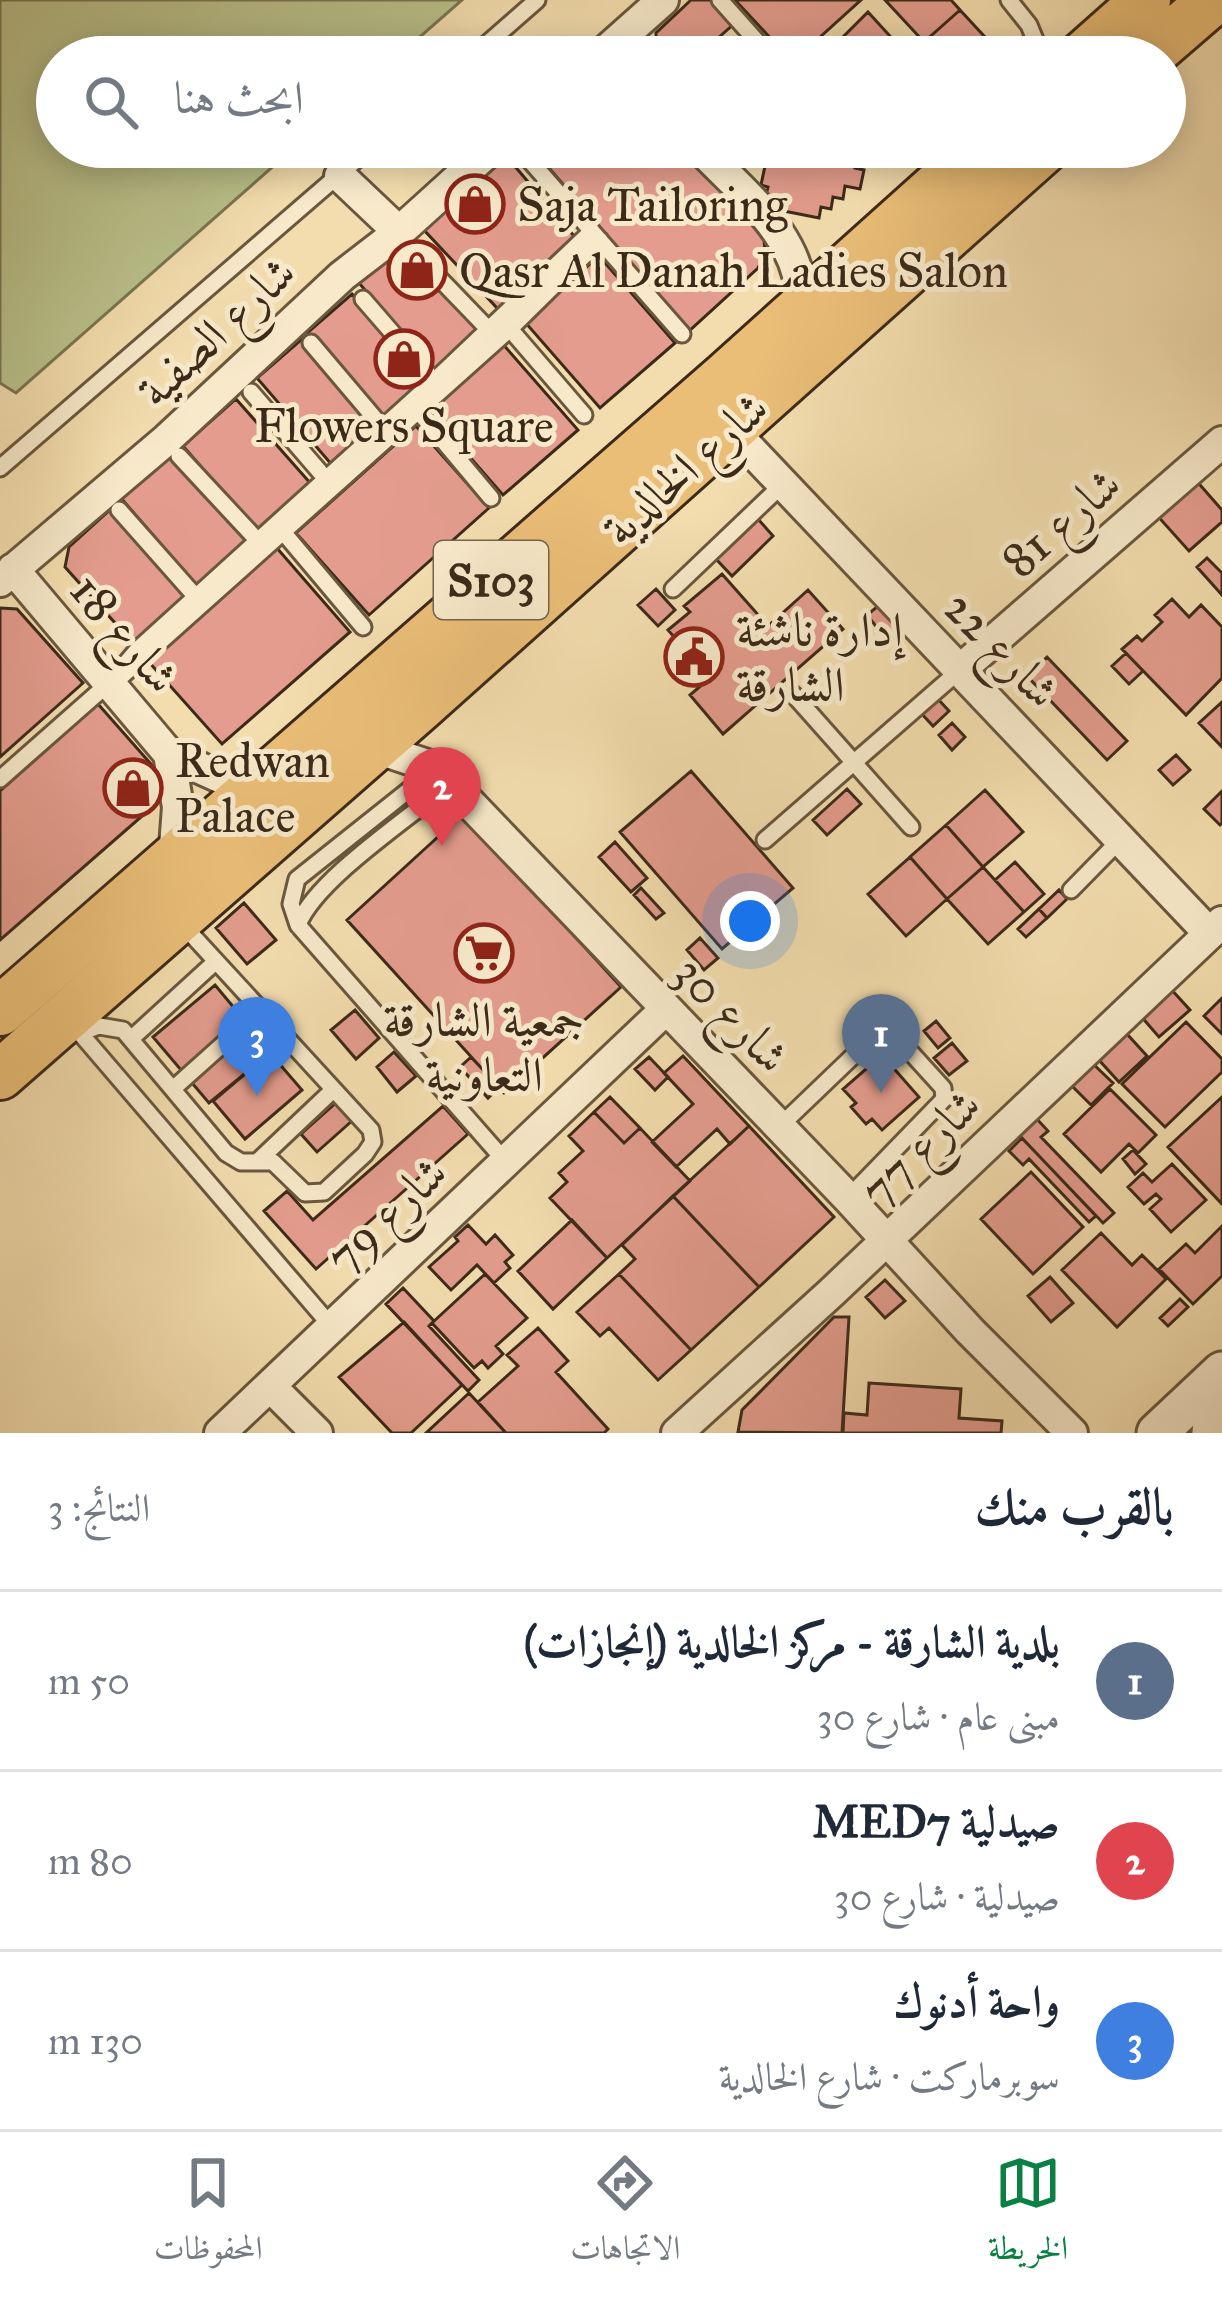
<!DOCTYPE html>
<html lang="ar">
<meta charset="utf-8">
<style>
:root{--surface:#fff;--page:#f2f2f3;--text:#1f2937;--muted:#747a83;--line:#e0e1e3;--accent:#0b8043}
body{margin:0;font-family:"IM FELL Great Primer",Amiri,serif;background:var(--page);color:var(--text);direction:rtl}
.you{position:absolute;left:750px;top:921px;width:42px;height:42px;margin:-30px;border:9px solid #fff;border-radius:50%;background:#1a73e8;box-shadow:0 0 0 18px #1a73e833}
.badge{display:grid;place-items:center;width:78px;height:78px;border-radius:50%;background:var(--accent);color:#fff;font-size:39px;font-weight:700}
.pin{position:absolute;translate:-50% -99px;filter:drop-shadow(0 3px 6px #0008)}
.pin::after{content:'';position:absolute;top:63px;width:42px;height:36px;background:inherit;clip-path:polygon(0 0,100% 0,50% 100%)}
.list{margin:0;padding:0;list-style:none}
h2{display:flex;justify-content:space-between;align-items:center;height:156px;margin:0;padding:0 48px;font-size:51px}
h2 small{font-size:39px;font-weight:400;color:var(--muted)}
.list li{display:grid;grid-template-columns:78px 1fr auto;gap:36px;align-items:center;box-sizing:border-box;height:180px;padding:0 48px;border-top:3px solid var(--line)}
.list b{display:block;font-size:45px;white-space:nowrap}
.list p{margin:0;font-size:39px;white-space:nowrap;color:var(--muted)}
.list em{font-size:39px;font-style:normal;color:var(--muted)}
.icon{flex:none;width:66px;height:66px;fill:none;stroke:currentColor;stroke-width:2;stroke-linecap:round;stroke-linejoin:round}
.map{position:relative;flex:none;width:1222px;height:1433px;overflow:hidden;direction:ltr}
.search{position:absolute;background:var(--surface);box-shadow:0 6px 30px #0003;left:36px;right:36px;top:36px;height:132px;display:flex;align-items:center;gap:30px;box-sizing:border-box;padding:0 42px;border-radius:66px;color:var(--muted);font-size:45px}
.sheet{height:696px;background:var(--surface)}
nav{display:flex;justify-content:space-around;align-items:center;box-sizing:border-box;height:168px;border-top:3px solid var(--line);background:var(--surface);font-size:33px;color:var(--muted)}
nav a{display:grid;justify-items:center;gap:6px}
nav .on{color:var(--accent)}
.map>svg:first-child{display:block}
</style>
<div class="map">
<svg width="1222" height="1433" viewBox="0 0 1222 1433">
<rect width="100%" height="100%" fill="#f3ddae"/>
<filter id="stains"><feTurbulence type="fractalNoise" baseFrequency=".00167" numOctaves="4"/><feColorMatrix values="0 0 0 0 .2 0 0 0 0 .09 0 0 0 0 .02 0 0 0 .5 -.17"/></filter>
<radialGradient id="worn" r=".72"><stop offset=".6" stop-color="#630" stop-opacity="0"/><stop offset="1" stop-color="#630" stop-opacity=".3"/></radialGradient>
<path fill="#b9c18b" stroke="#7a7652" stroke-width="3" d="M0,0h462l-65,57h-340v90h238l-279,246 -16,-10z"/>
<path fill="#e39c8d" stroke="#3c2a19" stroke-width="3" d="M691,0h26l19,22 -19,17 9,10 -8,8h-62v-24z
M735,0h126l-63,57h-10z
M885,0h66l9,10 -36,32z
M960,10l37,40 -7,7h-52l-14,-15z
M868,12l41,45h-86z
M531,147h153l80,91 1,16 -7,14 -69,63z
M769,147h76l-2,8 14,3 -2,10 9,2 -4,19 -15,-3 -2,13 -10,-2 -2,12 -10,-2 -2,11 -35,-7 2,-7 -11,-3 1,-4 -10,-2 2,-8 -7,-2z
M507,157l67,79 -76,73 -75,-80z
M404,245l76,89 -45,38 -76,-89z
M599,256l76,87 -75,65 -76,-87z
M352,294l76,86 -46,40 -75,-87z
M302,339l75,87 -45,39 -75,-87z
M501,342l77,88 -75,65 -77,-88z
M236,399l76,86 -54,47 -75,-86z
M416,426l73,82 -120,107 -73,-82z
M173,452l77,88 -53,46 -77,-89z
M1194,478l28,32v12l-33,29 -35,-39z
M111,509l77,84 -55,50 -68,-76 4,-20z
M758,519l15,17 -41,40 -16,-17z
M276,547l74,85 -128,112 -75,-84z
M1207,558l15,15v22l-25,-28z
M722,574l46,52 40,-36 35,39 -120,105 -33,-39 20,-17 -42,-48 22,-18 -6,-6z
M656,589l19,21 -17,16 -20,-21z
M888,598l19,24 -21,17 -19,-24z
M1172,599l17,18 12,-12 21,22v51l-36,37 -64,-66 15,-13 5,5 20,-19 -7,-7z
M0,608l17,1 66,74 -83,74z
M1126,653l17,18 -14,13 -17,-18z
M1047,657l80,84 -20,19 -80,-84z
M937,698l12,13 -16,15 -12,-13z
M1222,702v45l-23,-24z
M98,704l75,85 -173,151v-149z
M952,723l13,14 -13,13 -13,-15z
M1176,755l14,15 -17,15 -14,-15z
M691,771l102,117 -71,61 -102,-117z
M847,789l14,15 -34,31 -14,-15z
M985,790l38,42 -40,35 -37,-42z
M1222,791v32l-2,2 -16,-16z
M463,814l158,173 -117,106 -157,-173z
M946,825l37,42 -36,32 -37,-42z
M615,842l32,36 -16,14 -32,-35z
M910,857l37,42 -41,37 -38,-42z
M1015,862l29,32 -20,18 -29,-32z
M983,867l41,45 -36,32 -41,-45z
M641,888l23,25 -8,6 -22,-24z
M1059,890l8,9 -20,19 -8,-9z
M244,903l32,37 -29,24 -31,-36z
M1039,909l8,9 -21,19 -8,-8z
M700,938l18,20 -14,12 -17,-20z
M215,985l56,67 -62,51 -56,-66z
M1169,987l21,23 -31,27 -20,-23z
M1222,998v36l-18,-18z
M355,1010l24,28 -23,21 -25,-29z
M936,1021l14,17 -12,10 -14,-17z
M1186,1022l36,37v13l-57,55 -43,-43z
M1127,1034l20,22 -28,26 -20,-22z
M952,1043l15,18 -18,14 -15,-17z
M394,1052l22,24 -19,16 -20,-25z
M270,1053l32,37 -57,49 -32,-38z
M882,1055l37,42 -37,33 -10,-11 -6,5 -15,-17 5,-4 -13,-14z
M683,1056l66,70 -19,18 -13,-15 -41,38 -24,-25 41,-38 -29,-31z
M471,1057l28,30 -11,11 -28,-31z
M649,1057l19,20 -13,13 -20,-21z
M1090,1061l23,22 -22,22 -22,-22z
M1110,1089l46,46 -18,18 -9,-9 -28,28 -37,-38z
M610,1097l30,31 -16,15 -30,-31z
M1222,1097v107l-54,-57z
M337,1102l16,18 -36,32 -16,-18z
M443,1106l25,28 -152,135 -52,-58 23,-20 26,29z
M594,1112l30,31 16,-15 50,53 -83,77 -57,-60 17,-16 -8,-9 24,-22 -14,-15z
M1036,1118l12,13 -7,6 73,76 -11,10 -84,-88z
M749,1126l85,91 -75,70 -86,-91z
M1022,1138l74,78 -7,6 -60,-63 -6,6 -14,-14z
M1133,1150l13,14 -11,10 -12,-15z
M1172,1164l34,36 -35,32 -21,-23 11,-10 -5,-5 -12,10 -16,-17 15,-14 9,9z
M1031,1172l52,55 -50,47 -52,-55z
M673,1196l86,91 -68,63 -72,-76 16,-15 -13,-14z
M572,1220l35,38 -54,51 -35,-38z
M468,1225l18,19 9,-9 18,20 -8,7 5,6 -16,15 -17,-18 -26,25 -22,-23 29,-26 -3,-4z
M1222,1226v50l-29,28 -34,-35 27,-25 9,9z
M1101,1233l31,32 10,-10 24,24 -49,48 -55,-57z
M485,1274l42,44 -31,28 7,8 -15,14 -6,-7 -8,7 -42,-45z
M619,1274l72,76 -33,30 -49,-52 -9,8 -23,-24z
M1050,1277l23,26 -22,19 -23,-26z
M885,1280l20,21 -20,17 -19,-21z
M403,1288l31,33 -5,5 50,54 -11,11 -82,-87z
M1180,1299l8,8 -20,19 -8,-8z
M834,1317h15l-7,116 -104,-1 4,-22z
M404,1322l58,63 -51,48h-19l-53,-56z
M538,1328l30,33 -12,11 52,57 -4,4h-98l-28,-31 40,-36 -11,-11z
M869,1383l92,6 -2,29 43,3 -1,12h-158l1,-20 23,2z
M469,1393l37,40h-80z"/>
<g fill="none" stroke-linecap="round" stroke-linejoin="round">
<g stroke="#6a573e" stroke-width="21">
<path id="service" d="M720,0l51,57
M1009,0l20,25 13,32
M472,57l65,-57
M518,147l164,187
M412,250l77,80
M363,299l71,82
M510,329l74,86
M311,343l72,85
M251,392l75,87
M419,412l72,86
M179,456l79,85
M0,468l371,-321
M119,510l77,87
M284,533l79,94
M673,589l110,-105
M122,676l388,-347 90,-89
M793,694l118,133
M434,770l-137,109 -6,25 7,21 208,237
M0,779l109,-96 28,-33 297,-269 158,-150
M765,840l195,-170
M1071,890l50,-51
M181,923l190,207 2,12 -8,12 -41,38 -19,1 -32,-31h-32l-15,-9 -103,-123 -24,-4 -19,7 252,294
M298,925c18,-46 113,-108 153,-142
M132,1038l82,-75
M174,1088l85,-76
M779,1127l97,-93 8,-4 9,3 50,55 1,11 -96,99
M259,1160l74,-70"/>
</g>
<g stroke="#6a573e" stroke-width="36">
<path id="minor" d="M599,57l64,-57
M699,147c45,48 104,89 103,160
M340,176l59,56
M730,428l479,505
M13,569l156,185 82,37
M0,581l166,-141 176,-164 57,-44 94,-85
M960,670l262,-228
M373,747l63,21 412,430 122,133 102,102
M169,754l9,53 -4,53
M270,1386l47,47
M220,1433l445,-423
M677,1433l155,-141 390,-370"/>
</g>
<g stroke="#6a573e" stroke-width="45">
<path id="tertiary" d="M1157,1433l65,-61
M1212,1433l2,-20 8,-11"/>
</g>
<g stroke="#3c2a19" stroke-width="54">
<path id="primary" d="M1082,57l64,-57
M1147,57l66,-57
M0,1011l725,-634 256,-230
M0,1075l421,-369 625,-559"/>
</g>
<use href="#service" stroke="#f7e9ca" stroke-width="15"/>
<use href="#minor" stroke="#f7e9ca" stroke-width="30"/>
<use href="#tertiary" stroke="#f7e9ca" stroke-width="39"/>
<use href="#primary" stroke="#eabe77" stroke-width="48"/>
</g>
<defs>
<g id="shop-ring" transform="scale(3)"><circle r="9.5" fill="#f7e9ca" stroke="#8f2418" stroke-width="1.5"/><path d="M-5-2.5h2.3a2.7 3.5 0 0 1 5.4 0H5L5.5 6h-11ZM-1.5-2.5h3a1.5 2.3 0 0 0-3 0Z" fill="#8f2418"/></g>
<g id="civic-ring" transform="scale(3)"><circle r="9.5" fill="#f7e9ca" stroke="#8f2418" stroke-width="1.5"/><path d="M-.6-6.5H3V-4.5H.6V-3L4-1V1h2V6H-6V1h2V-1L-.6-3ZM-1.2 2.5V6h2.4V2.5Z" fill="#8f2418"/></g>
<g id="supermarket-ring" transform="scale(3)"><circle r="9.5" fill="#f7e9ca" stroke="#8f2418" stroke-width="1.5"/><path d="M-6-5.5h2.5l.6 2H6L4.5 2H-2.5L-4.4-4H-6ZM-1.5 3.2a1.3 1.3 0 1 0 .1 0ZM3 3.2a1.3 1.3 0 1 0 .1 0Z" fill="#8f2418"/></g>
</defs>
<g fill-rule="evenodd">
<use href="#shop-ring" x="475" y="204"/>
<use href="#shop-ring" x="417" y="270"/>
<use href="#shop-ring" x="404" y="359"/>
<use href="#civic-ring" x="694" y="657"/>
<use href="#shop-ring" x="133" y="788"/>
<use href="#supermarket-ring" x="484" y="953"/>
</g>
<g text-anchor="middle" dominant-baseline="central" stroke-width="10" stroke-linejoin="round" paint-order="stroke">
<rect fill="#f7e9ca" stroke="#74634e" stroke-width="3" x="434" y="541" width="114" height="78" rx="9"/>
<g font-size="45" font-weight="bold" fill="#3c2a19">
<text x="491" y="580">S103</text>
</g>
<g font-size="48" fill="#3c2a19" stroke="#f7e9ca" text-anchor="start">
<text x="517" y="204">Saja Tailoring</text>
<text x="459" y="270">Qasr Al Danah Ladies Salon</text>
<text x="404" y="425" text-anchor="middle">Flowers Square</text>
<text x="736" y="629">إدارة ناشئة<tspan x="736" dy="55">الشارقة</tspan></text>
<text x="175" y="760">Redwan<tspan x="175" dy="55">Palace</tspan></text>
<text x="484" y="1019" text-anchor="middle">جمعية الشارقة<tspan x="484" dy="55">التعاونية</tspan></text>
</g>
<g font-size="48" fill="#3c2a19" stroke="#f7e9ca">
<text transform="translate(216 331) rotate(-43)">شارع الصفية</text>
<text transform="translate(685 468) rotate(-42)">شارع الخالدية</text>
<text transform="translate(1061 522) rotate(-41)">شارع 81</text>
<text transform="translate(125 633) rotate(50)">شارع 18</text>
<text transform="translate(1002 649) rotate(46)">شارع 22</text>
<text transform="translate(732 1014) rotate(46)">شارع 30</text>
<text transform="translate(920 1147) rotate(-44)">شارع 77</text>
<text transform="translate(386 1214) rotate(-43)">شارع 79</text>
</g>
</g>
<rect width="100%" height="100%" filter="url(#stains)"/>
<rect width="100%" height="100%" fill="url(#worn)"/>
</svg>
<div class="you"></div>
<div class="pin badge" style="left:881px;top:1093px;background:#5c6f8a">1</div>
<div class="pin badge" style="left:442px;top:846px;background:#e0444e">2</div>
<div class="pin badge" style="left:257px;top:1096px;background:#3f7fe0">3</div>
<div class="search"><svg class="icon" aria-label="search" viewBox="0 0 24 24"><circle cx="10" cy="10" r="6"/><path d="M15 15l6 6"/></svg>ابحث هنا</div>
</div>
<section class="sheet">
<h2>بالقرب منك<small>النتائج: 3</small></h2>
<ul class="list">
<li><span class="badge" style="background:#5c6f8a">1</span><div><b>بلدية الشارقة - مركز الخالدية (إنجازات)</b><p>مبنى عام · شارع 30</p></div><em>50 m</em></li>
<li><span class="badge" style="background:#e0444e">2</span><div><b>صيدلية MED7</b><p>صيدلية · شارع 30</p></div><em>80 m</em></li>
<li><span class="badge" style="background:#3f7fe0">3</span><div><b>واحة أدنوك</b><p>سوبرماركت · شارع الخالدية</p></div><em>130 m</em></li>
</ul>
</section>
<nav>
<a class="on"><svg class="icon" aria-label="map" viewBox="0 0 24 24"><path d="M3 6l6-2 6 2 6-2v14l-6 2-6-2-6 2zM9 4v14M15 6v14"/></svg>الخريطة</a>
<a><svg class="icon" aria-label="directions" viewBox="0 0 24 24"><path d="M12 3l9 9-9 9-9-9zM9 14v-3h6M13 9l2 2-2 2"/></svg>الاتجاهات</a>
<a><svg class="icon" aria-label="saved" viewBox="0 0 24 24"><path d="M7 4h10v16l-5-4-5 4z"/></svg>المحفوظات</a>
</nav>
